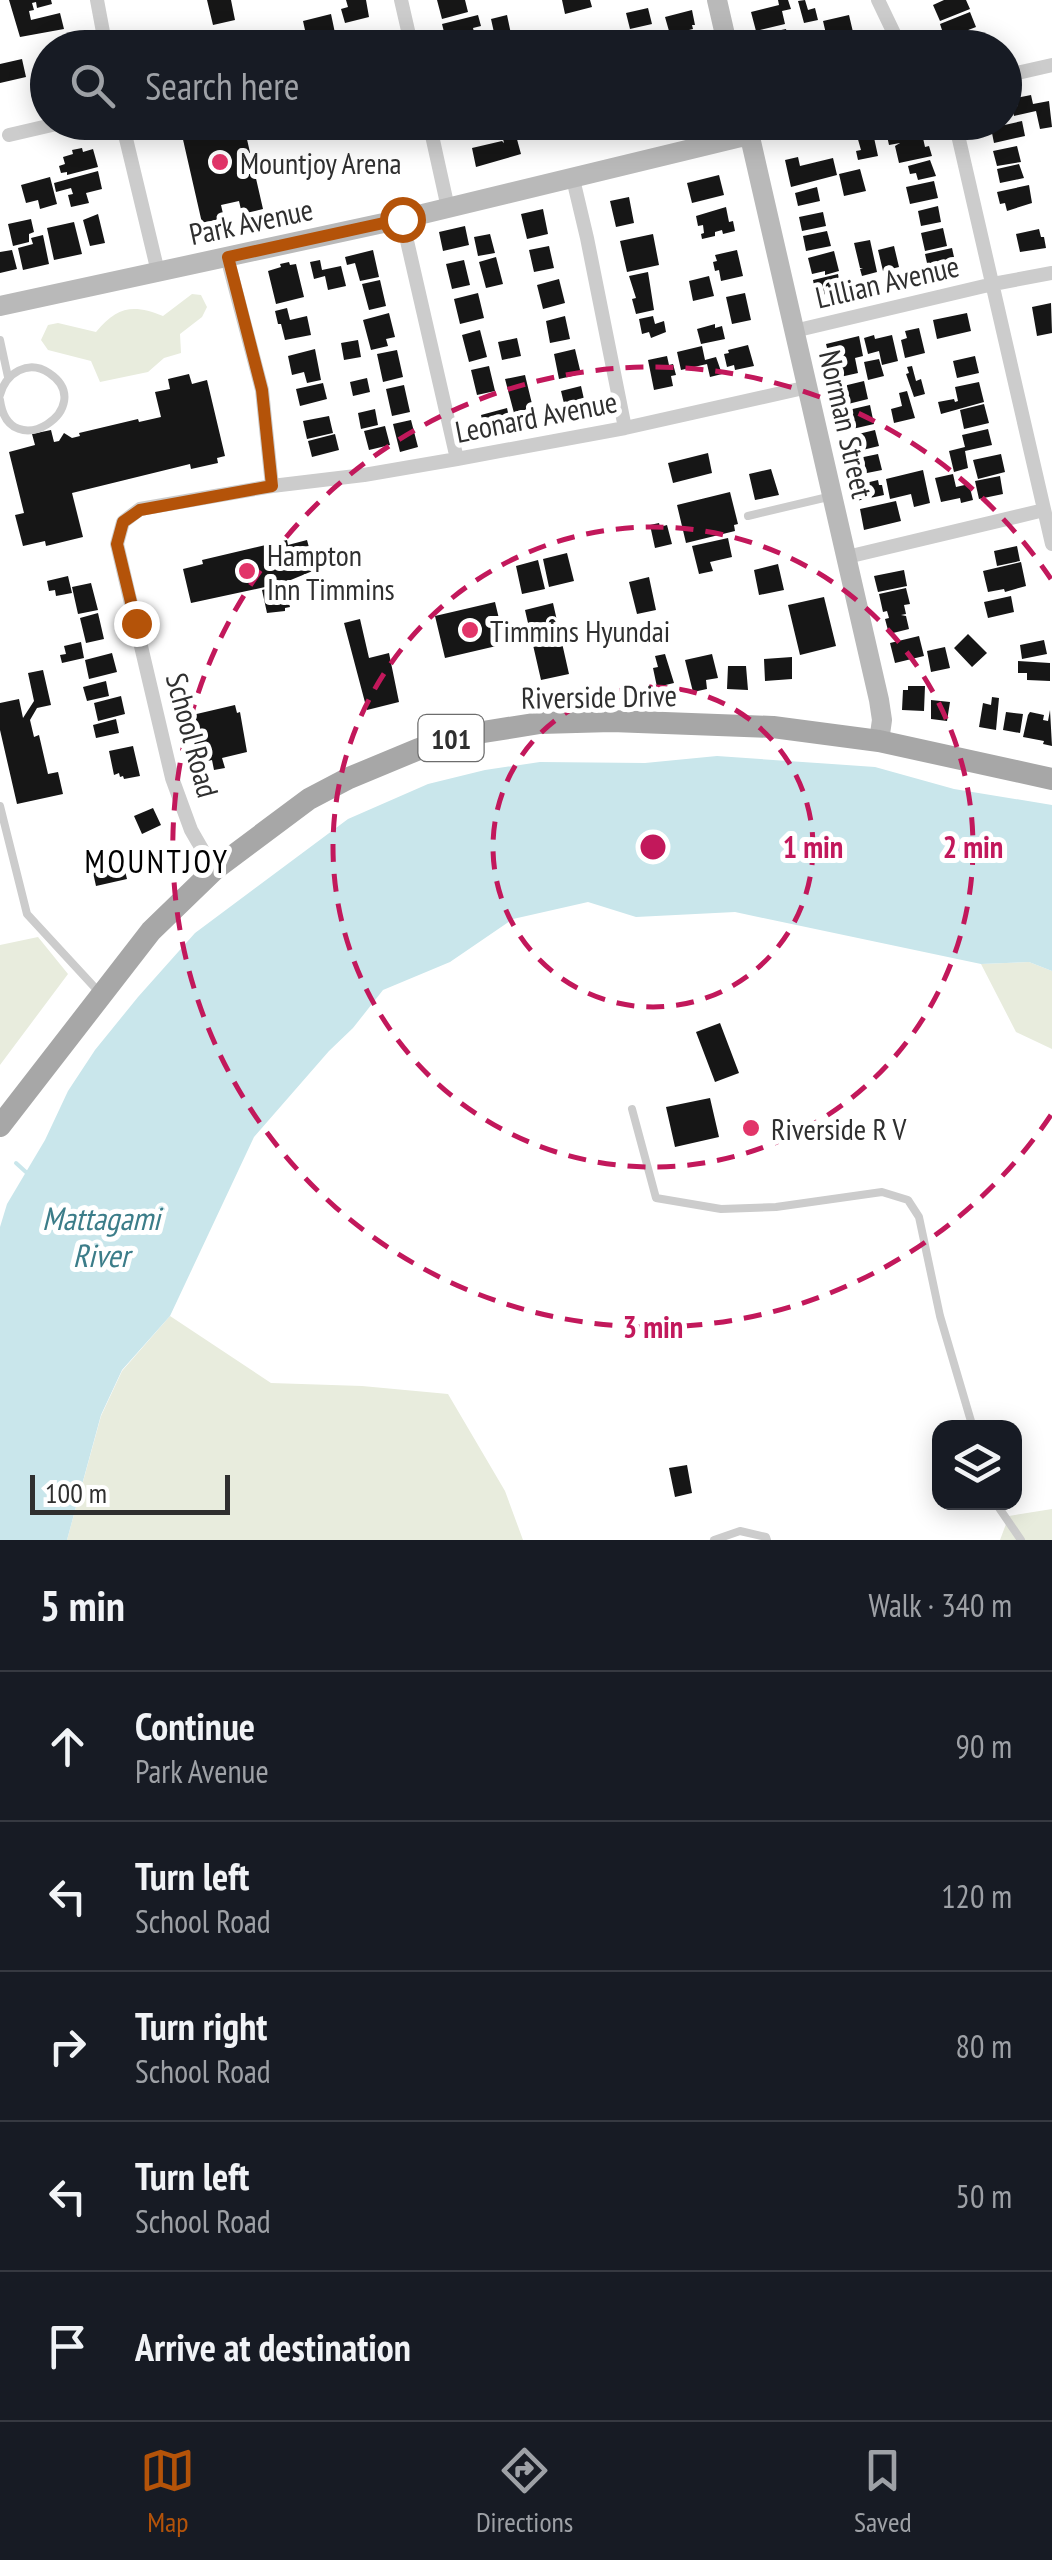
<!DOCTYPE html>
<meta charset="utf-8">
<style>
:root{--surface:#171b24;--page:#20242c;--text:#f1f3f6;--muted:#9ea1a6;--line:#363941;--accent:#b45309}
body{margin:0;font-family:"PT Sans Narrow",sans-serif;background:var(--page);color:var(--text)}
.controls{position:absolute;right:30px;bottom:30px;display:grid;overflow:hidden;border-radius:20px;box-shadow:0 5px 25px #0003}
.controls button{width:90px;height:90px;display:grid;place-items:center;padding:0;border:0;border-bottom:2px solid var(--line);background:var(--surface);color:var(--text);font:50px sans-serif}
.scale{position:absolute;left:30px;bottom:25px;width:200px;box-sizing:border-box;padding-left:10px;border:5px solid #2f2f2f;border-top:0;font-size:28px;line-height:35px;white-space:nowrap;color:#2f2f2f;-webkit-text-stroke:8px #fff;paint-order:stroke}
.stop{position:absolute;width:30px;height:30px;margin:-22px;border:8px solid #b45309;border-radius:50%;background:#fff}
.stop.end{background:#b45309;border-color:#fff;box-shadow:0 2px 10px #0008}
.list{margin:0;padding:0;list-style:none}
h2{display:flex;justify-content:space-between;align-items:center;height:130px;margin:0;padding:0 40px;font-size:42px}
h2 small{font-size:32px;font-weight:400;color:var(--muted)}
.list li{display:grid;grid-template-columns:65px 1fr auto;gap:30px;align-items:center;box-sizing:border-box;height:150px;padding:0 40px;border-top:2px solid var(--line)}
.list b{display:block;font-size:38px;white-space:nowrap}
.list p{margin:0;font-size:32px;white-space:nowrap;color:var(--muted)}
.list em{font-size:32px;font-style:normal;color:var(--muted)}
.icon{flex:none;width:55px;height:55px;fill:none;stroke:currentColor;stroke-width:2;stroke-linecap:round;stroke-linejoin:round}
.map{position:relative;flex:none;width:1052px;height:1540px;overflow:hidden}
.search{position:absolute;background:var(--surface);box-shadow:0 5px 25px #0003;left:30px;right:30px;top:30px;height:110px;display:flex;align-items:center;gap:25px;box-sizing:border-box;padding:0 35px;border-radius:55px;color:var(--muted);font-size:38px}
.sheet{height:880px;background:var(--surface)}
nav{display:flex;justify-content:space-around;align-items:center;box-sizing:border-box;height:140px;border-top:2px solid var(--line);background:var(--surface);font-size:28px;color:var(--muted)}
nav a{display:grid;justify-items:center;gap:5px}
nav .on{color:var(--accent)}
.map>svg:first-child{display:block}
</style>
<div class="map">
<svg width="1052" height="1540" viewBox="0 0 1052 1540">
<rect width="100%" height="100%" fill="#fff"/>
<path fill="#e8ecdd" d="M192,294l9,1 6,12 -5,10 -22,17 1,19 -17,5 -16,14 -48,10 -9,-21 -43,-11 -7,-10 7,-15 10,-2 38,9c21,-26 38,-28 67,-16z
M38,937l30,37 -68,91v-120z
M1029,962l23,9v78l-36,-17 -35,-68z
M170,1316l101,67 91,3 86,8 57,97 18,49h-456l34,-124 21,-45z
M1052,1509v31h-52l9,-24z"/>
<path fill="#c9e6eb" d="M717,756l158,11 79,22 98,16v166l-23,-9 -48,2 -246,-52 -99,5 -48,-15 -75,17 -63,43 -67,28 -30,38 -24,23 -75,86 -84,179 -48,54 -21,45 -34,125h-67v-313l7,-23 38,-64 23,-49 27,-41 43,-53 57,-64 153,-114 80,-35 57,-14 55,-8 105,1z"/>
<g fill="none" stroke-linecap="round" stroke-linejoin="round">
<path stroke="#c9e6eb" stroke-width="4" d="M16,1163l11,10"/>
</g>
<path fill="#161616" d="M9,0h42l1,4 -15,4 -1,-6 -4,1 2,7 -5,1 2,9 29,-7 4,16 -44,8z
M207,0h24l4,20 -22,5z
M346,0h20l3,17 -24,6 -4,-14 7,-2z
M437,0h28l3,12 -26,7z
M562,0h28l2,7 -27,7z
M778,0h10l3,9 -9,2 3,13 -29,7 -5,-19 28,-7z
M805,0l3,10 7,-2 3,12 -14,3 -6,-22z
M944,0h22l4,9 -30,12 -7,-16z
M648,8l4,16 -22,5 -4,-16z
M692,10l3,15h-3l1,4 -16,4 -1,-3 -7,1 -4,-14z
M970,12l6,15 -31,12 -5,-15z
M331,14l4,19 -28,6 -4,-18z
M478,15l3,11 -8,2 2,8 -28,8 -5,-20z
M507,15l4,19 -16,3 -4,-18z
M849,15l4,17 -26,6 -4,-17z
M786,29l4,17 -35,2 -1,-8 3,-1v-4z
M22,59l4,18 -26,6v-19z
M1031,95l2,9 16,-3 3,26 -12,2 -4,-18 -22,5 -2,-9 6,-1 -2,-8z
M1022,121l3,15 -31,7 -3,-15z
M179,122h64l20,87 -21,5 -3,-13 -18,4 3,13 -22,5z
M467,122h29l1,6 -27,7z
M908,122l1,6 4,-1 2,8 -4,1 2,4 10,-2 2,9 4,-1 3,10 -33,7 -4,-17 5,-3 -11,2 -4,-18z
M515,132l6,22 -45,13 -4,-19 30,-7 2,2 -2,-8z
M873,133l5,23 -20,4 -2,-9 5,-1 -4,-14z
M1017,146l4,16 -24,4 -4,-15z
M82,148l1,4 10,-3 5,18 -31,8v-3l-6,1 -2,-7 6,-2 -2,-7 10,-3 -1,-4z
M798,157l2,9 33,-8 4,17 -46,12 -6,-27z
M930,160l6,16 -18,4 -2,-7 -6,1 -2,-8z
M1019,164l5,14 -24,5 -3,-14z
M860,169l6,22 -22,5 -5,-22z
M98,171l4,18 -16,4 3,10 -18,4 -3,-12 5,-1 -2,-6 -15,4 -2,-9z
M719,175l5,20 -32,8 -5,-20z
M50,177l7,27 -17,5 -2,-9 -12,3 -5,-18z
M934,181l4,17 -28,6 -4,-17z
M1029,185l3,18 -25,8 -2,-8 -5,1 -3,-12z
M817,187l3,14 -22,5 -3,-13z
M629,197l5,26 -18,4 -6,-26z
M938,206l3,16 -20,4 -3,-15z
M726,207l3,15 4,-1 2,10 -12,3 -1,-4 -7,2v4l-13,3 -1,-5 3,-1 -1,-8 -5,1 -2,-10z
M543,209l5,25 -21,5 -6,-25z
M823,212l3,14 -24,5 -3,-14z
M98,214l7,29 -15,3 -7,-26z
M31,219l3,13 -5,2v8l-16,4 -5,-22z
M74,222l8,32 -28,6 -7,-32z
M465,226l4,19 -26,6 -4,-19z
M943,228l4,18 -22,5 -4,-18z
M1039,229l2,8h3l2,11 -26,4 -4,-18z
M827,231l4,15 -25,5 -3,-15z
M490,234l5,19 -17,3 -4,-19z
M653,234l6,31 -32,7 -7,-31z
M43,235l6,29 -26,6 -5,-22 15,-4 -2,-6z
M870,240l7,32 -15,4 -2,-7 3,-1h-3l-6,-25z
M549,246l5,22 -20,4 -5,-22z
M894,246l5,21 -16,4 -5,-21z
M952,248l4,18 -27,6 -4,-18z
M12,250l5,19 -17,4v-21z
M373,250l6,27 -19,4 -5,-18 -8,2 -2,-8z
M737,250l6,26 -22,5 -2,-11 -4,1 -2,-9 4,-1 -2,-6z
M834,251l5,20 -14,4v-4l-13,3 -4,-16z
M496,257l7,27 -17,4 -7,-26z
M320,260l2,10 19,-4 5,20 -18,4 -3,-14 -11,3 -4,-17z
M464,260l6,25 -18,4 -6,-25z
M289,262l1,3 6,-1 8,33 -28,7 -8,-33 13,-4 -1,-3z
M648,272l6,38 -18,4 -4,-15 4,-1 -7,-22z
M838,274l2,11 -4,1 1,6 -21,4 -3,-16z
M709,276l5,20 -21,5 -4,-20z
M559,279l6,24 -22,6 -6,-24z
M380,280l6,26 -17,4 -7,-26z
M478,293l6,25 -24,6 -6,-25z
M745,293l6,27 -19,4 -6,-27z
M1051,303l1,30 -15,3 -5,-29z
M287,308l3,12 17,-4 4,19 -26,5 -4,-16h-3l-3,-13z
M389,313l6,24 -9,2 2,7 -17,4 -8,-30z
M967,313l4,18 -34,8 -4,-19z
M565,316l5,23 -20,4 -4,-22z
M653,316l2,8 9,-3 2,11 -15,6 -2,-6 -7,2 -3,-15z
M715,324v4l7,-2 3,13 -24,5 -4,-15z
M919,328l6,25 -20,5 -4,-18 6,-2 -2,-7z
M480,330l7,27 -18,5 -7,-27z
M874,335l1,4 17,-4 6,26 -16,4 -3,-14 -11,3 -4,-16z
M859,336l4,20 -8,2 3,15 -27,6 -3,-14 3,-1 -5,-20z
M517,338l4,18 -19,4 -4,-18z
M358,340l3,17 -17,3 -3,-17z
M748,345l6,21 -19,4 -1,-5 -7,2 -3,-13 5,-1 -1,-3z
M702,346l3,14 11,-3 6,17 -12,3 -3,-13 -26,6 -4,-18z
M315,349l6,31 -14,3 -3,-11 -12,3 -4,-19z
M575,349l6,25 -22,5 -5,-25z
M397,350l6,27 -20,5 -6,-28z
M667,356l2,9 4,-1 3,11 -5,1 2,10 -19,4 -6,-30z
M975,356l4,17 -22,5 -4,-17z
M879,359l5,17 -16,4 -4,-18z
M489,366l6,25 -18,4 -6,-25z
M912,366l4,15 5,-2 4,15 -11,3 -8,-23 3,-1 -2,-6z
M189,374l3,10 15,-4 18,76 -8,2 1,5 -27,6 -1,-5 -118,29 11,44 -37,9 -1,-5 -22,5 -8,-31 9,-2 -15,-61 26,-7 -3,-11 19,-4 3,12 5,-1 5,-8 8,5 8,-2 -1,-3 59,-14 1,3 22,-5 -6,-25 15,-3 -2,-10z
M525,375l8,33 -19,5 -9,-34z
M367,378l3,14 -17,4 -3,-14z
M864,381l4,18 -28,7 -5,-18z
M979,382l5,20 -43,12 -3,-12 16,-3 1,3 3,-1 -3,-14z
M323,383l4,16 -27,7 -4,-17z
M404,385l6,27 -18,4 -6,-27z
M581,386l5,22 -20,4 -5,-21z
M907,391l8,27 -21,5 -3,-14 11,-3 -3,-13z
M984,404l5,19 -25,6 -4,-19z
M870,405l4,19 -26,6 -4,-19z
M507,408l4,18 -26,7 -4,-18z
M375,409l3,16 -17,4 -3,-16z
M329,416l4,17 -26,6 -4,-18z
M411,420l7,27 -18,5 -7,-28z
M385,426l5,19 -21,5 -5,-19z
M988,429l4,16 -27,6 3,17 -14,4 -5,-21 16,-4 -3,-12z
M875,430l4,16 -25,6 -4,-16z
M335,434l4,16 -27,7 -4,-16z
M708,453l4,20 -39,10 -5,-20z
M878,454l4,16 -25,5 -3,-16z
M1001,454l4,18 -27,7 -5,-19z
M771,469l8,26 -24,5 -6,-26z
M923,470l7,33 -16,4 -3,-13 -21,5 -4,-20z
M953,474l3,13 13,-3 4,16 -12,3 -1,-5 -19,4 -6,-24z
M1000,476l3,18 -24,5 -4,-18z
M878,480l1,5h3l2,10 -28,6 -3,-15z
M730,492l8,32 -4,1 1,6 -49,12 -9,-38z
M896,501l5,20 -37,9 -4,-21z
M659,523l1,4 7,-2 5,19 -17,4 -5,-23z
M728,538l4,19 -22,5 3,9 -14,3 -7,-28z
M287,540l1,5 19,-5 8,30 -34,14 3,1 6,22 -5,1v3l-18,2 -5,-23 4,-1 -1,-2 -74,16 -8,-34 20,-5 -1,-4z
M1017,546l3,15 -23,5 -3,-15z
M567,553l7,28 -25,6 -6,-28z
M538,560l7,29 -23,5 -6,-28z
M1021,562l5,24 -21,6 -1,-3 -16,3 -5,-21z
M778,564l6,26 -25,5 -5,-25z
M904,570l3,16 -29,6 -4,-16z
M68,576l4,17 -16,3 -1,-6 -6,1 -2,-10z
M649,577l7,33 -19,4 -8,-32z
M91,583l7,27 -20,4 -6,-27z
M906,588l4,16 -6,1 2,9 -5,1 5,1 3,13 -20,5 -4,-15 4,-1 -2,-7 -4,1 -4,-18z
M1011,596l3,16 -26,6 -4,-16z
M824,597l12,49 -36,9 -12,-50z
M495,602l10,42 -60,14 -10,-42z
M553,603l16,71 -28,6 -16,-70z
M98,613l6,26 -18,4 -6,-25z
M360,619l9,39 20,-5 10,49 -32,8 -23,-87z
M968,634l19,19 -15,14 -18,-19z
M919,636l5,20 -29,7 -5,-20z
M1044,640l3,14 -25,5 -2,-14z
M81,642l3,16 -22,5 -2,-8 6,-1 -2,-8z
M945,647l5,21 -19,4 -4,-21z
M112,653l5,19 -28,7 -4,-19z
M665,654l9,29 -17,4 -4,-19 5,-1 -3,-11z
M712,654l6,24 -12,2 1,9 -14,3 -8,-32z
M792,657v22l-27,2 -1,-22z
M1018,661l32,2v18l-23,-1v-7h-9z
M728,666h18l2,24 -21,-1z
M43,670l8,35 -14,3 -7,12 4,17 5,-2 9,39 10,-2 5,22 -46,10 -17,-74v-27l19,-4 4,19 11,-17 -6,-28z
M106,681l3,15 -22,5 -4,-14z
M908,686h17l-1,25 -22,-1 1,-20h5z
M121,696l4,18 -27,7 -4,-18z
M992,697l7,1 -3,32 -17,-3 4,-24 8,2z
M931,700l19,2 -3,19 -16,-2z
M235,705l2,8 3,-1 7,40 -25,6 3,10 -11,2 -2,-10 -13,3 -11,-47z
M1050,710l2,36 -9,-2 1,-3 -21,-4 5,-22 2,-3 14,3 -1,5 5,1z
M1006,712l17,2 -3,19 -17,-3z
M116,719l3,14 -23,5 -3,-13z
M133,746l7,30 -16,3 -1,-3 -3,1 -1,-4 -5,2 -5,-24z
M153,808l8,17 -19,9 -8,-18z
M119,847l8,32 -31,7 -7,-32z
M720,1023l19,50 -24,9 -19,-50z
M710,1098l9,39 -44,10 -9,-40z
M687,1465l5,28 -17,4 -6,-29z"/>
<g fill="none" stroke-linecap="round" stroke-linejoin="round">
<path stroke="#ccc" stroke-width="8" d="M0,340l8,37
M0,395c6,-22 28,-36 49,-22 51,34 -40,94 -49,27
M748,516l80,-19
M0,806l27,108 71,77
M632,1109l24,89 65,11 55,-2 106,-15 26,8 11,17 21,99 33,112
M995,1502l26,38
M714,1540l26,-9 26,6 1,3"/>
<path stroke="#ccc" stroke-width="14" d="M97,0l9,48
M401,0l11,48
M878,0l23,48
M1004,76l48,-11
M122,122l36,150
M429,122l19,86
M955,122l97,422
M9,135l56,-13
M749,135l56,-13
M573,179l14,59 38,190
M402,219l55,240
M227,257l35,133 10,96
M794,331l199,-47 59,-11
M847,557l197,-47
M214,870l-23,-40 -19,-52 -55,-234 6,-22 17,-13 132,-23 92,-11 93,-16 168,-31 183,-41"/>
<path stroke="#b9b9b9" stroke-width="20" d="M717,0l11,48
M747,124l132,576 3,20 -3,21
M0,306l402,-87 347,-84"/>
<path stroke="#a7a7a7" stroke-width="22" d="M0,1126l151,-195 63,-61 95,-71 40,-21 70,-29 39,-13 82,-13 72,-2 161,6 106,14 173,38"/>
</g>
<g fill="none" stroke-linecap="round" stroke-linejoin="round">
<path stroke="#b45309" stroke-width="12" d="M136,623l-19,-79 6,-22 17,-12 132,-24 -10,-96 -34,-133 174,-38"/>
</g>
<g fill="none" stroke="#c2185b" stroke-width="5" stroke-dasharray="18 12">
<circle cx="653" cy="847" r="160"/>
<circle cx="653" cy="847" r="320"/>
<path d="M1051 1115A480 480 0 1 1 1051 579"/>
</g>
<g fill="#e23569" stroke="#fff" stroke-width="4">
<circle cx="220" cy="162" r="10"/>
<circle cx="247" cy="571" r="10"/>
<circle cx="470" cy="630" r="10"/>
<circle cx="751" cy="1128" r="10"/>
</g>
<g text-anchor="middle" dominant-baseline="central" stroke-width="10" stroke-linejoin="round" paint-order="stroke">
<rect fill="#fff" stroke="#6d6d6d" stroke-width="2.5" x="418.5" y="715" width="65" height="46" rx="8"/>
<g font-size="28" font-weight="bold" fill="#2f2f2f">
<text x="451" y="738">101</text>
</g>
<g font-size="30" fill="#2f2f2f" stroke="#fff" text-anchor="start">
<text x="240" y="162">Mountjoy Arena</text>
<text x="267" y="554">Hampton<tspan x="267" dy="34">Inn Timmins</tspan></text>
<text x="490" y="630">Timmins Hyundai</text>
<text x="771" y="1128">Riverside R V</text>
</g>
<g font-size="30" fill="#2f2f2f" stroke="#fff">
<text transform="translate(251 221) rotate(-12)">Park Avenue</text>
<text transform="translate(887 281) rotate(-13)">Lillian Avenue</text>
<text transform="translate(536 416) rotate(-11)">Leonard Avenue</text>
<text transform="translate(847 424) rotate(77)">Norman Street</text>
<text transform="translate(599 696) rotate(-1)">Riverside Drive</text>
<text transform="translate(193 735) rotate(75)">School Road</text>
</g>
<g font-size="32" letter-spacing="2.5" fill="#000" stroke="#fff">
<text x="157" y="861">MOUNTJOY</text>
</g>
<g font-size="32" font-style="italic" fill="#3c7d89" stroke="#fff">
<text x="101" y="1218">Mattagami<tspan x="101" dy="37">River</tspan></text>
</g>
</g>
<circle cx="653" cy="847" r="15" fill="#c2185b" stroke="#fff" stroke-width="5"/>
<g font-size="30" text-anchor="middle" font-weight="bold" fill="#c2185b" stroke="#fff" stroke-width="10" stroke-linejoin="round" paint-order="stroke">
<text x="813" y="858">1 min</text>
<text x="973" y="858">2 min</text>
<text x="653" y="1338">3 min</text>
</g>
</svg>
<div class="controls">
<button><svg class="icon" aria-label="layers" viewBox="0 0 24 24"><path d="M12 4l9 5-9 5-9-5zM3 14l9 5 9-5"/></svg></button>
</div>
<div class="scale">100 m</div>
<div class="stop" style="left:402px;top:219px"></div>
<div class="stop end" style="left:136px;top:623px"></div>
<div class="search"><svg class="icon" aria-label="search" viewBox="0 0 24 24"><circle cx="10" cy="10" r="6"/><path d="M15 15l6 6"/></svg>Search here</div>
</div>
<section class="sheet">
<h2>5 min<small>Walk · 340 m</small></h2>
<ul class="list">
<li><svg class="icon" aria-label="ahead" viewBox="0 0 24 24"><path d="M12 20V5M6 11l6-6 6 6"/></svg><div><b>Continue</b><p>Park Avenue</p></div><em>90 m</em></li>
<li><svg class="icon" aria-label="left" viewBox="0 0 24 24"><path d="M17 20v-9H6M10 6l-5 5 5 5"/></svg><div><b>Turn left</b><p>School Road</p></div><em>120 m</em></li>
<li><svg class="icon" aria-label="right" viewBox="0 0 24 24"><path d="M7 20v-9h11M14 6l5 5-5 5"/></svg><div><b>Turn right</b><p>School Road</p></div><em>80 m</em></li>
<li><svg class="icon" aria-label="left" viewBox="0 0 24 24"><path d="M17 20v-9H6M10 6l-5 5 5 5"/></svg><div><b>Turn left</b><p>School Road</p></div><em>50 m</em></li>
<li><svg class="icon" aria-label="arrive" viewBox="0 0 24 24"><path d="M6 21V4h12l-3 4 3 4H6"/></svg><div><b>Arrive at destination</b></div></li>
</ul>
</section>
<nav>
<a class="on"><svg class="icon" aria-label="map" viewBox="0 0 24 24"><path d="M3 6l6-2 6 2 6-2v14l-6 2-6-2-6 2zM9 4v14M15 6v14"/></svg>Map</a>
<a><svg class="icon" aria-label="directions" viewBox="0 0 24 24"><path d="M12 3l9 9-9 9-9-9zM9 14v-3h6M13 9l2 2-2 2"/></svg>Directions</a>
<a><svg class="icon" aria-label="saved" viewBox="0 0 24 24"><path d="M7 4h10v16l-5-4-5 4z"/></svg>Saved</a>
</nav>
